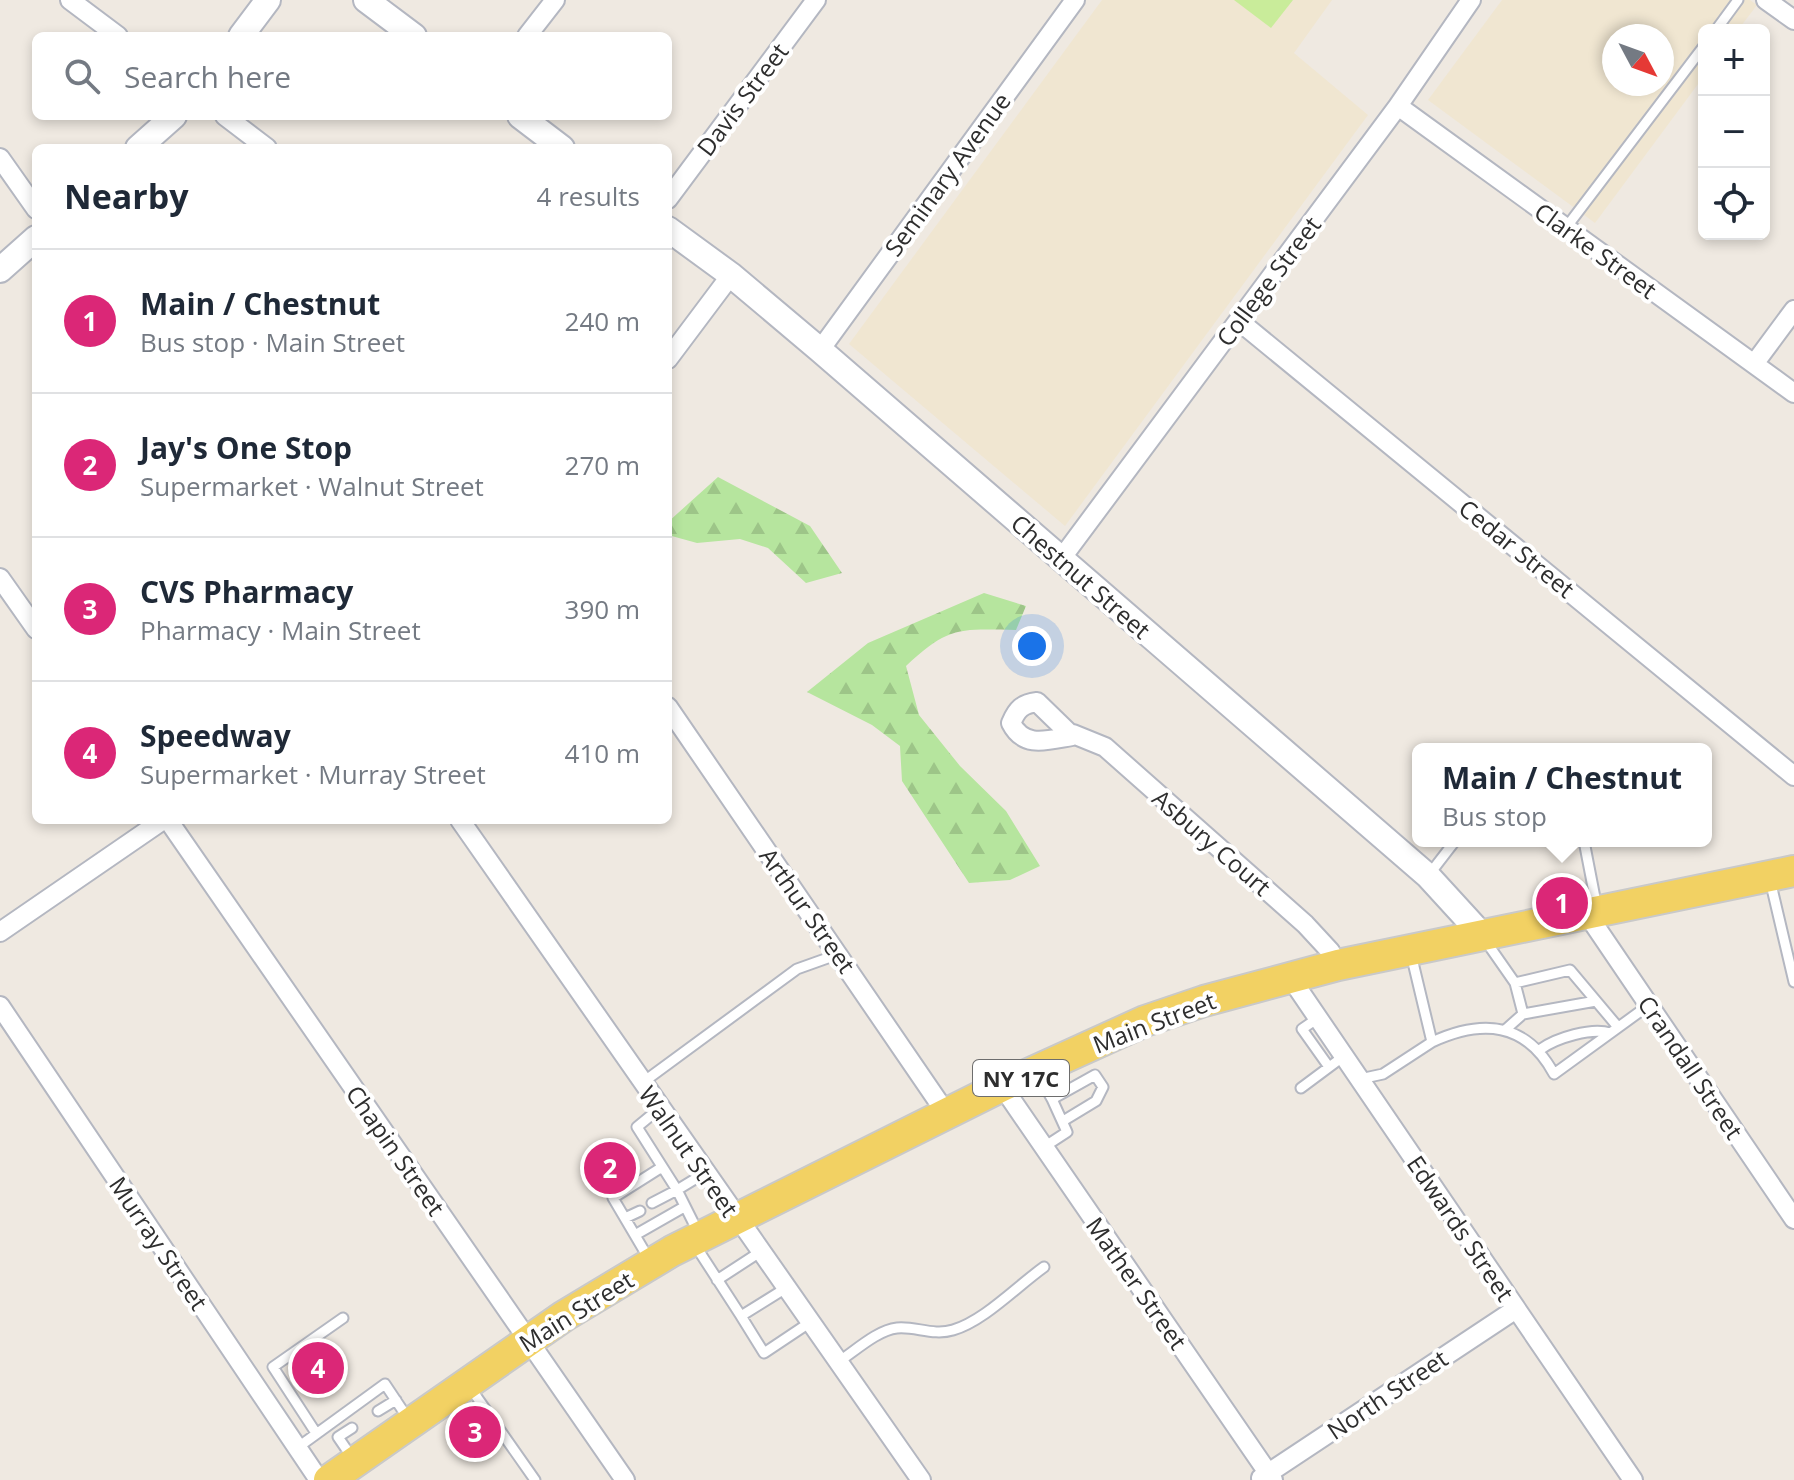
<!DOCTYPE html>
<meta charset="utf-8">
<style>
:root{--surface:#fff;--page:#f2f2f3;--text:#1f2937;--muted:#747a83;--line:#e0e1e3;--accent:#db2777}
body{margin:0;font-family:"Open Sans",sans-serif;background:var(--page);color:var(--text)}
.controls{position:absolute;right:24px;top:24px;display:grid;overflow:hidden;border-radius:12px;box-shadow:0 4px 12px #0003}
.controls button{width:72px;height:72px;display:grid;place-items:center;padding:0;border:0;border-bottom:2px solid var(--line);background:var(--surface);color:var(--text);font:40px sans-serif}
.compass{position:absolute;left:1602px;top:24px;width:72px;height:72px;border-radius:50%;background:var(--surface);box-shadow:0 4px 12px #0003;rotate:131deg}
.you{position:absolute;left:1032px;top:646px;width:28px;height:28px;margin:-20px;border:6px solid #fff;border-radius:50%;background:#1a73e8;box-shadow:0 0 0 12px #1a73e833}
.badge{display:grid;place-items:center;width:52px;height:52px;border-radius:50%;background:var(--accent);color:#fff;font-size:26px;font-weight:700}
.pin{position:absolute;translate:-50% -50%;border:4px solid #fff;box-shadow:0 2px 8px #0006}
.popup{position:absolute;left:1412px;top:743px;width:300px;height:104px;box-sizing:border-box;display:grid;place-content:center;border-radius:12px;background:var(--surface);filter:drop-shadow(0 2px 6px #0005);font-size:26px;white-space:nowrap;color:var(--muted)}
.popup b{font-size:30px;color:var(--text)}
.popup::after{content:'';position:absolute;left:50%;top:100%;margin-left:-16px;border:16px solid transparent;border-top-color:var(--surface)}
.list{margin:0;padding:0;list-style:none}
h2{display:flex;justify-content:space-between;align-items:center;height:104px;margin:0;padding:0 32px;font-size:34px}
h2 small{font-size:26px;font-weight:400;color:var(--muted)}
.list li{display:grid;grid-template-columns:52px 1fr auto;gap:24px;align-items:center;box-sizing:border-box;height:144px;padding:0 32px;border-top:2px solid var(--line)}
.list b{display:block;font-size:30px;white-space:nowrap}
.list p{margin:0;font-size:26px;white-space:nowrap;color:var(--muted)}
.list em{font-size:26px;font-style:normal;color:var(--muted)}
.icon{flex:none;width:44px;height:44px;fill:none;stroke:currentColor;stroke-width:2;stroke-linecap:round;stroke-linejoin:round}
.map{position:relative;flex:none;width:1794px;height:1480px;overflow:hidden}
.search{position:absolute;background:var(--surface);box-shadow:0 4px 12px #0003;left:32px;top:32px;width:640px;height:88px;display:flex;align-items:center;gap:20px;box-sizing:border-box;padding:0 28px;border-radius:12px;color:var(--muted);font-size:30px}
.panel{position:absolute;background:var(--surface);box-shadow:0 4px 12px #0003;left:32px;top:144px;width:640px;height:680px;border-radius:12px}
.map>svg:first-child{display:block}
</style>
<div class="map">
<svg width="1794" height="1480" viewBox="0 0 1794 1480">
<defs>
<pattern id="forest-firs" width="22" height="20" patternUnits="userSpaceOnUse" patternTransform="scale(2)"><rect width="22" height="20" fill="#b6e59e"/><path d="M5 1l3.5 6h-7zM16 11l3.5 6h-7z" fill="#9dc588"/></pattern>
</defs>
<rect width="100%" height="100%" fill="#efe9e1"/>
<path fill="#f0e6d1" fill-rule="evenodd" d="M1102,0h230l-38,53 74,62 -303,411 -216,-182z
M1502,0h248l7,5 -19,25h-34v46l-109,147 -167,-123zM1614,36h48v48h-48z"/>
<path fill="url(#forest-firs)" d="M718,477l92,49 32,47 -36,10 -38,-35 -28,-9 -43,4 -29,-8v-13z
M984,593l42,13 -10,24c-57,-1 -67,-4 -110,36l13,49 41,51 46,45 34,55 -30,14 -41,3 -67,-102 -2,-35 -28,-21 -65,-33 61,-49z"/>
<path fill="#c9ec9a" d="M1234,0h59l-22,28z"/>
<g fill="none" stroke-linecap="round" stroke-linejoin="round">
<g stroke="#b4b7c1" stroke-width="13">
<path id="service" d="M1716,30l22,-30
M1565,229l139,-183
M1584,841l13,67
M1428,876l27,-35
M1770,880l24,102
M1485,940l30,43 55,-13 48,57
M1523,1014l73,-13
M1318,1018l-16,11 27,38
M1505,1030l18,-16 -8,-31
M1432,1042c50,-23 94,-20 122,32l95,-69
M1541,1049c15,-11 51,-22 69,-16
M1038,1074l14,25
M1360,1079l23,-5 49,-32 -21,-88
M642,1083l155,-114 42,-15
M1301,1088l43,-32
M660,1108l-23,19 40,63 28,-17
M1044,1147l23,-15 -15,-33 43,-24 8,12 -7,14 -33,20
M652,1203l25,-13 22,44
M625,1218l15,-7
M635,1235l49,-28
M695,1245l46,71 45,-28
M649,1259l-36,-61 49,-31
M717,1280l43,-28
M741,1316l23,37 45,-30
M838,1362c16,-10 39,-32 59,-34 18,-2 36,8 56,2 31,-9 63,-43 91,-63
M469,1386l66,94
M378,1411l18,-11
M352,1428l-14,9 15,22
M316,1433l-43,-66 70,-49
M297,1448l88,-64 24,36"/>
</g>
<g stroke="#b4b7c1" stroke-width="22">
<path id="minor" d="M70,0l48,36
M1766,0l28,20
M527,36l28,-36
M1398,106l396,287
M225,116l42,32
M0,158l36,51
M668,199l148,-199
M1239,321l555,455
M820,350l255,-350
M668,359l63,-84
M1754,364l40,-54
M1061,559l337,-453 73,-106
M0,578l36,51
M1037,702l35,34c-24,4 -48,13 -61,-13 6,-14 11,-19 26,-21z
M668,707l278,406
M1073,734l32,13 200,177 25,27 8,14
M168,820l457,660
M460,820l461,660
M1587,914l207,305
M0,932l163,-112
M1290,977l343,503
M0,1006l319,474
M1002,1086l271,394
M1261,1478l255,-169"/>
</g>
<g stroke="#b4b7c1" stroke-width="28">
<path id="tertiary" d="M366,0l48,36
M241,36l27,-36
M520,116l42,32
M138,148l36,-32
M668,229l63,46 89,75 608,526 54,59
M0,270l36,-32"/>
</g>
<g stroke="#c9c9c9" stroke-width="34">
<path id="primary" d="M329,1480l235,-164 108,-65 330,-165 143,-65 59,-20 134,-36 456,-94"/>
</g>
<use href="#service" stroke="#fff" stroke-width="9"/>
<use href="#minor" stroke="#fff" stroke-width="18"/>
<use href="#tertiary" stroke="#fff" stroke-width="24"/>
<use href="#primary" stroke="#f2d163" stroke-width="30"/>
</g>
<g text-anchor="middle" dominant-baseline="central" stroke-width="8" stroke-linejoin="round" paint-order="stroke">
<rect fill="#fff" stroke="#6d6d6d" stroke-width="2" x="973" y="1060" width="96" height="36" rx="6"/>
<g font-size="22" font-weight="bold" fill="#2e2e2e">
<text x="1021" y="1078">NY 17C</text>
</g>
<g font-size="24" fill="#2e2e2e" stroke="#fff">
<text transform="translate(742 99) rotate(-53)">Davis Street</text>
<text transform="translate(947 174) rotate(-54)">Seminary Avenue</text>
<text transform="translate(1596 250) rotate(36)">Clarke Street</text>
<text transform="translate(1268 281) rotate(-53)">College Street</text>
<text transform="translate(1517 548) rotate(39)">Cedar Street</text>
<text transform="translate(1081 576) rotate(41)">Chestnut Street</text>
<text transform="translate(1212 842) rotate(41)">Asbury Court</text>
<text transform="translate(808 910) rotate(55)">Arthur Street</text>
<text transform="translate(1154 1022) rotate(-21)">Main Street</text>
<text transform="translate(1691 1067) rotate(56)">Crandall Street</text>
<text transform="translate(396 1150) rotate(55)">Chapin Street</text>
<text transform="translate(689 1151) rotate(55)">Walnut Street</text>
<text transform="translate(1461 1228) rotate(56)">Edwards Street</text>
<text transform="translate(159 1243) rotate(56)">Murray Street</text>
<text transform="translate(1137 1283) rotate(55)">Mather Street</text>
<text transform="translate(576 1311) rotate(-32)">Main Street</text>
<text transform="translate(1387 1394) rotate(-34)">North Street</text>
</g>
</g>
</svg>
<div class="controls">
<button>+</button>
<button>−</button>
<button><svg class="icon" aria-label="locate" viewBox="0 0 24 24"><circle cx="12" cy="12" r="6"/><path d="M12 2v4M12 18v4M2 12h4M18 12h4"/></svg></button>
</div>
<svg class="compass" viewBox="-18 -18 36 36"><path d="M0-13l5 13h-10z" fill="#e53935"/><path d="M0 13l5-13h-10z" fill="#747a83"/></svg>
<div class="you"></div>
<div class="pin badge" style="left:1562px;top:903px">1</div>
<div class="popup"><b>Main / Chestnut</b>Bus stop</div>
<div class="pin badge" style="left:610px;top:1168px">2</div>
<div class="pin badge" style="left:475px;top:1432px">3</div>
<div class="pin badge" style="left:318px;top:1368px">4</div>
<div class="search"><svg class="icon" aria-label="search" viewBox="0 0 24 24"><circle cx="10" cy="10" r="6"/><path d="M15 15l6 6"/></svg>Search here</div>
<section class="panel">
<h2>Nearby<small>4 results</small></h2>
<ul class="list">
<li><span class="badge">1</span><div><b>Main / Chestnut</b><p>Bus stop · Main Street</p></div><em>240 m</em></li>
<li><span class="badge">2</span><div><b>Jay's One Stop</b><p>Supermarket · Walnut Street</p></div><em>270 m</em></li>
<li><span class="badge">3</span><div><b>CVS Pharmacy</b><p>Pharmacy · Main Street</p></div><em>390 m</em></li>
<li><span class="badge">4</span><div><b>Speedway</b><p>Supermarket · Murray Street</p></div><em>410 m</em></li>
</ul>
</section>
</div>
